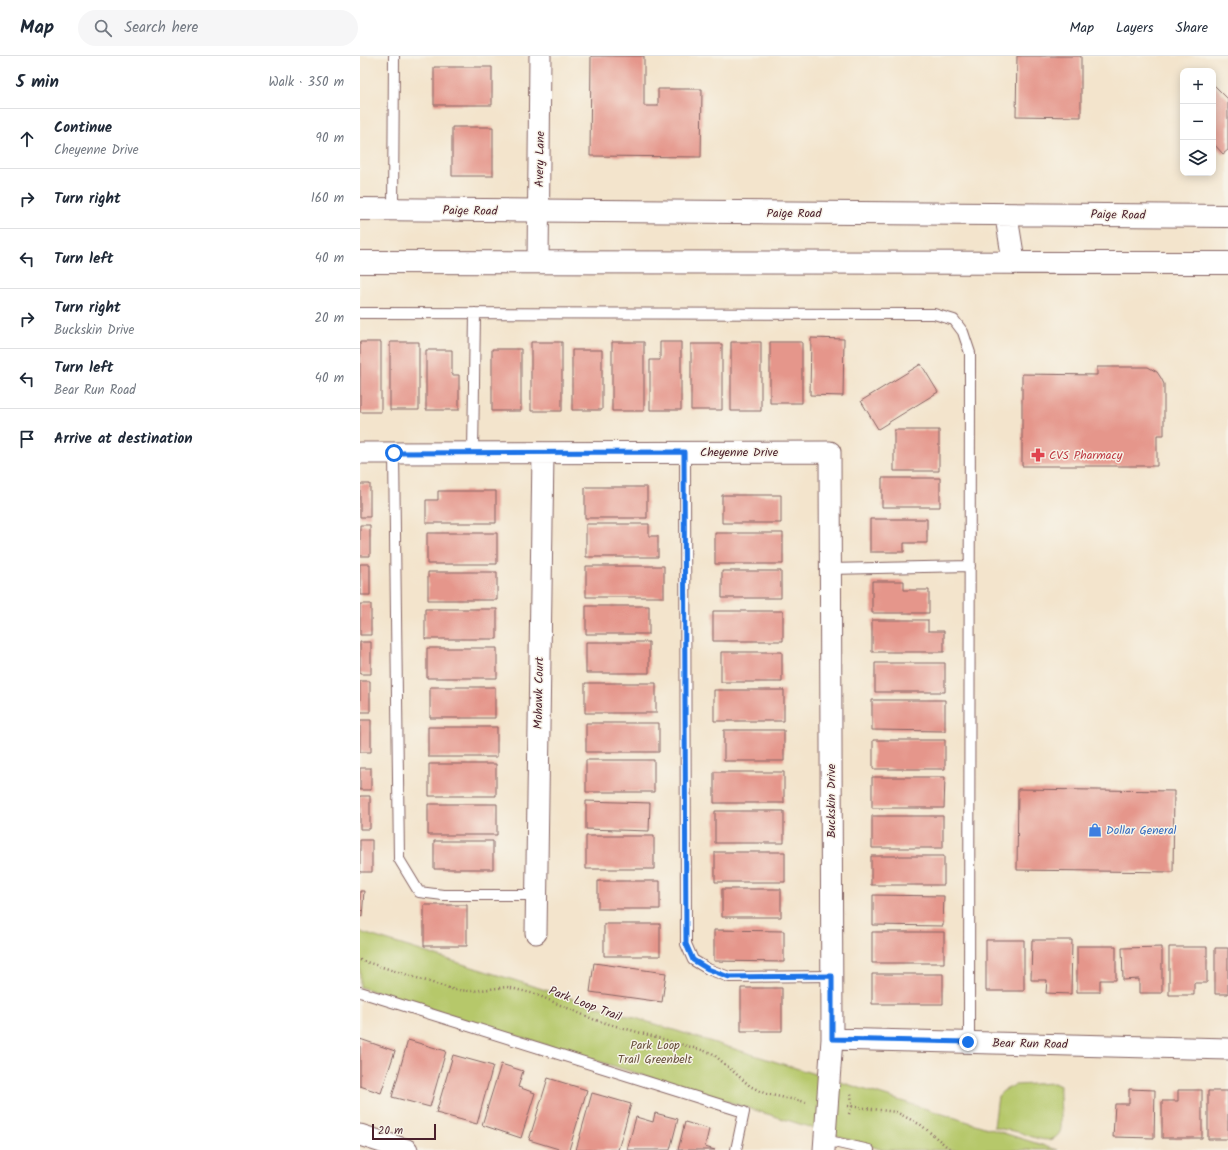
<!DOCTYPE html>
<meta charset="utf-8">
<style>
:root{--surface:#fff;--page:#f6f6f7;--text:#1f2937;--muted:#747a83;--line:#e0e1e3}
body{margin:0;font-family:Kalam,sans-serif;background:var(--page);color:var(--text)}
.controls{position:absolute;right:12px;top:12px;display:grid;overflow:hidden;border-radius:8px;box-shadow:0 2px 10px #0003}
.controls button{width:36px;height:36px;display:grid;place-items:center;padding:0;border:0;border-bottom:1px solid var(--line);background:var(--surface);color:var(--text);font:20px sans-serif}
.scale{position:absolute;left:12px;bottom:10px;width:64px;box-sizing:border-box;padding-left:4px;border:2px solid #4a1f2b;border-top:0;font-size:11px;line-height:14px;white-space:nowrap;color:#4a1f2b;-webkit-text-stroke:3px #f7f3e8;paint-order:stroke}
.stop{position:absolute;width:12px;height:12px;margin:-9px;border:3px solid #1a73e8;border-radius:50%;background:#fff}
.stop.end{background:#1a73e8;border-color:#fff;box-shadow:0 1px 4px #0008}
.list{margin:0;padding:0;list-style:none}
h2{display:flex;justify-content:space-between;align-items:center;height:52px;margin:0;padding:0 16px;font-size:17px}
h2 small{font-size:13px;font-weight:400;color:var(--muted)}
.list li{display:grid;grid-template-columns:26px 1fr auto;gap:12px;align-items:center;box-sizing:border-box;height:60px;padding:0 16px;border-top:1px solid var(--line)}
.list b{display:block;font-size:15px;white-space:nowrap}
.list p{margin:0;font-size:13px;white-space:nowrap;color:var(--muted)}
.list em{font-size:13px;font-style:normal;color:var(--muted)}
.icon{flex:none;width:22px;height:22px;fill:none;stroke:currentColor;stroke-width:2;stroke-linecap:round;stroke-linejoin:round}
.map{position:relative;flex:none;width:868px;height:1094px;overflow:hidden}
header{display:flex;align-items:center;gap:24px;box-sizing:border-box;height:56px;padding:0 20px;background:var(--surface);border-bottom:1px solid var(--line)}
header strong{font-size:19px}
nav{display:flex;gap:22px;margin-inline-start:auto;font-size:14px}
.search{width:280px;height:36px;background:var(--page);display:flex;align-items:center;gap:10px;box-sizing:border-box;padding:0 14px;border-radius:22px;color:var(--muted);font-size:15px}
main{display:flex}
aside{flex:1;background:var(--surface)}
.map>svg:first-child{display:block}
</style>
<header>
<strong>Map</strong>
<div class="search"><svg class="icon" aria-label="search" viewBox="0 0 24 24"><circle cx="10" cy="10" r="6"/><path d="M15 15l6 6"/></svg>Search here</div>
<nav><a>Map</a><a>Layers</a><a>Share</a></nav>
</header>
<main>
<aside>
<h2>5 min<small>Walk · 350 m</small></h2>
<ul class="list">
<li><svg class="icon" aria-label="ahead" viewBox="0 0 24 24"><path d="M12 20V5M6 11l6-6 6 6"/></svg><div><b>Continue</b><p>Cheyenne Drive</p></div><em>90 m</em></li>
<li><svg class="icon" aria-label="right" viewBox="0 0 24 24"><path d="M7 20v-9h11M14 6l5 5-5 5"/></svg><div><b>Turn right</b></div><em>160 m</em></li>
<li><svg class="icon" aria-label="left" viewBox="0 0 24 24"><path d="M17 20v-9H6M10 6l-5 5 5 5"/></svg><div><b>Turn left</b></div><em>40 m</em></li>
<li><svg class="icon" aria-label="right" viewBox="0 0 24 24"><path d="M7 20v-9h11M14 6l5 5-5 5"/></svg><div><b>Turn right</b><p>Buckskin Drive</p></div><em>20 m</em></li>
<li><svg class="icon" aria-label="left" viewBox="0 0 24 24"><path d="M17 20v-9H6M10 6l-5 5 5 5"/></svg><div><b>Turn left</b><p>Bear Run Road</p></div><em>40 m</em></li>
<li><svg class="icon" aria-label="arrive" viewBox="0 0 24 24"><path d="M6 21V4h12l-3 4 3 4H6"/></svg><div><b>Arrive at destination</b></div></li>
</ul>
</aside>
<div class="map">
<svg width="868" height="1094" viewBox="0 0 868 1094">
<rect width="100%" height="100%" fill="#f7f3e8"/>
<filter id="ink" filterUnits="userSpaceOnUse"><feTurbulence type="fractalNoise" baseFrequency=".025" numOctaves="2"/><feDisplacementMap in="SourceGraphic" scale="8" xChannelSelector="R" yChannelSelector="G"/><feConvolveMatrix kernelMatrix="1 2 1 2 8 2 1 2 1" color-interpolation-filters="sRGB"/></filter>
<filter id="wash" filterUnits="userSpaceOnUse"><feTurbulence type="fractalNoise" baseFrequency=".012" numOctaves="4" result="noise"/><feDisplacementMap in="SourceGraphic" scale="16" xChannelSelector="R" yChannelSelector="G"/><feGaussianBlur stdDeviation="0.9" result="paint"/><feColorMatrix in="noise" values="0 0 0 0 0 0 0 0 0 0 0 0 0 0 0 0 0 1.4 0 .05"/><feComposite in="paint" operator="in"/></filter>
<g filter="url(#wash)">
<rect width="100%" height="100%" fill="#f3e4cc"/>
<path fill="#b6c86b" stroke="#80744b" d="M0,876l698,218h-175l-523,-163z
M694,1027l6,3c-1,9 3,41 0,46 -8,16 -30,3 -42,0 -8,-2 -15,-2 -24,-5l4,-31 5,-5 12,-6z"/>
<g id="blocks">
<path fill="#e5968b" d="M231,0h53v50h14v-17h44l-1,68 -111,-1z
M657,0h64v61l-65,-1z
M74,11h58v38h-58z
M853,28l15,15v51l-5,4 -10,-11z
M92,71h41v49h-41z
M451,282l33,1 -1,57 -33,-1z
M0,286h21v70h-21z
M30,286h29v68h-29z
M171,286h31v69h-31z
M252,286h32v69h-32z
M300,286h21v68h-31v-50h10z
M371,286h30v69h-30z
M410,286h32v61h-32z
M331,288h31v66h-31z
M132,293h29v62h-29z
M66,294h26v25h7v35h-33z
M212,294h30v60h-30z
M561,308l17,28 -60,37 -17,-28z
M737,311h51l9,5 4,6 3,6v51h-7v31h-135v-92l75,1z
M534,374h45v41h-45z
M522,422h58v29h-58z
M0,428h10v33h-10z
M225,431h62v31h-62z
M78,435h58v32h-70v-23h12z
M362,439h59v28h-59z
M510,463h57v24h-23v9h-34z
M226,468h63v12h9v21h-72z
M0,469h10v31h-10z
M67,477h70v31h-70z
M355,477h68v31h-68z
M0,508h10v31h-10z
M226,510h78v31h-78z
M362,515h59v27h-59z
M68,516h69v28h-69z
M512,525h32v9h25v23h-57z
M0,548h11v31h-11z
M226,550h63v28h-63z
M65,553h72v30h-72z
M353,555h70v30h-70z
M512,564h56v11h16v21h-72z
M0,586h11v32h-11z
M226,586h63v31h-63z
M67,592h70v30h-70z
M361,596h61v30h-61z
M515,607h70v29h-70z
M0,625h10v31h-10z
M225,627h71v30h-71z
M70,631h65v31h-65z
M354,634h70v31h-70z
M512,644h73v31l-73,-1z
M0,664h11v32h-11z
M226,667h73v29h-73z
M68,671h69v30h-69z
M364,674h60v31h-60z
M513,684h72v29h-72z
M226,704h68v32h-68z
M69,708h67v32h-67z
M0,712h11v22h-11z
M354,716h70v31h-70z
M512,721h73l-1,31h-72z
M658,733l156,2 -1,81 -156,-2z
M0,740h10v33h-10z
M226,745l64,2 -1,28 -63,-2z
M68,748h69v31h-69z
M355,755h69v32h-69z
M512,760h71v32h-71z
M226,780h68v33h-68z
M0,784h12v32h-12z
M74,785h59v28h-59z
M355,796h70v30h-70z
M511,800h73v29h-73z
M238,825h62v28h-62z
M362,833h59v28h-59z
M0,835h4l-2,26 -2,-1z
M513,839l71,1 -1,30 -70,-1z
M64,849h43v41h-43z
M244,868h56v32h-56z
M354,874l70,1v31l-70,-1z
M512,876h72v31h-72z
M626,884h38v51h-38z
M672,884h40l-1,54 -25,-1 1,-13h-16z
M717,890h39v34h-16v12h-23z
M802,891v46h-23v-14l-16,1 -1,-32z
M809,891h38v36h-13v12h-25z
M855,892h13v46h-13z
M234,907l72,10 -4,29 -72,-10z
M512,918h71v30h-71z
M381,932h41v43h-41z
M0,983l35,12 -14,42 -21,-7z
M48,984l38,11 -16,56 -38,-10z
M93,999l40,11 -16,58 -41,-11z
M141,1008l22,7 -5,16 17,6 -14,45 -39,-13z
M188,1022l39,12 -18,60h-7l-33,-10z
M769,1033l26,1 -1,48 -41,-1 2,-33h14z
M818,1034h24v48h-40v-37h16z
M848,1035h20v48h-20z
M232,1037l39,11 -13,46h-42z
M295,1057l23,6 -8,31h-43l9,-33 17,5z
M325,1066l24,7 -4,18 10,3h-37z"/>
</g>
</g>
<g filter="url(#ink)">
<use href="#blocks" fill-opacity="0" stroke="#856463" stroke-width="1"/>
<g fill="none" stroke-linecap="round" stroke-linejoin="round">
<g stroke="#856463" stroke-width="12">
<path id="service" d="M33,154l1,-154
M0,257l574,1 20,6 9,12 7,21 -1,689
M325,396l1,492 7,16 15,9 21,8 103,-1
M34,397l5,406 20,33 24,3h93
M113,397l2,-140
M470,513l140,-3
M0,936l384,120 -8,38
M465,1084l44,10"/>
</g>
<g stroke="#856463" stroke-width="23">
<path id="minor" d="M178,206l2,-206
M0,397l470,-1 2,587 -8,111
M176,877l7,-480
M472,983l396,10
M0,1079l47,15"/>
</g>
<g stroke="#856463" stroke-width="24">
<path id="secondary" d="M0,153l868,7
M646,158l8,49
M0,206l868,1"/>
</g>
<path stroke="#856463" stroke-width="2.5" stroke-dasharray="1 3" stroke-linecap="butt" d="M0,904l95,30 17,1 35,-4 28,7 60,26 117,33 38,33 16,8 40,8
M488,1050l48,6 25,13 30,25
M489,1058l3,-7 -1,-14"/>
<use href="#service" stroke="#fff" stroke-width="10"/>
<use href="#minor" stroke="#fff" stroke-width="21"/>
<use href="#secondary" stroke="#fff" stroke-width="22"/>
</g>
</g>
<g fill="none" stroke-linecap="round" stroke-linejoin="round" filter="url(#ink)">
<path stroke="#1a73e8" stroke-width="5" d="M34,397l290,-1 2,492 7,16 15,9 21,8 103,-1v63l136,3"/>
</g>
<defs>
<g id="pharmacy-bare" transform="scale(1.08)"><path d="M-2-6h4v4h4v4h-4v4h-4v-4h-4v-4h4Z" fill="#e0444e" stroke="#f7f3e8" stroke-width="2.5" paint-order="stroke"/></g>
<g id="shop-bare" transform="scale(1.08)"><path d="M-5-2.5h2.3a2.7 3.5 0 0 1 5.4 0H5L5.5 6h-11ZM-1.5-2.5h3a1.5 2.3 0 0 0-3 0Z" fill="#3f7fe0" stroke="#f7f3e8" stroke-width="2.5" paint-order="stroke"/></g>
</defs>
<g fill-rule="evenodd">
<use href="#pharmacy-bare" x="678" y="399"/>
<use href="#shop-bare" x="735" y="774"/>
</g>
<g text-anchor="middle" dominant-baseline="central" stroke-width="3" stroke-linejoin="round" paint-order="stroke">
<g font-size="12" fill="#4a1f2b" stroke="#f7f3e8">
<text transform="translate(180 103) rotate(-89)">Avery Lane</text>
<text transform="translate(110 155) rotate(1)">Paige Road</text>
<text x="434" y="157">Paige Road</text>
<text transform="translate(758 159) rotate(1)">Paige Road</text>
<text x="379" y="396">Cheyenne Drive</text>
<text transform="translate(179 637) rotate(-89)">Mohawk Court</text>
<text transform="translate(471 745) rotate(-90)">Buckskin Drive</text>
<text transform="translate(225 948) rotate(21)">Park Loop Trail</text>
<text transform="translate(670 988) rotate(1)">Bear Run Road</text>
</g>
<g font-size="12" fill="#be3a42" stroke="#f7f3e8" text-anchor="start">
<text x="689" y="399">CVS Pharmacy</text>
</g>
<g font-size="12" fill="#366cbe" stroke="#f7f3e8" text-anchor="start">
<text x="746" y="774">Dollar General</text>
</g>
<g font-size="12" fill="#6a523e" stroke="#f7f3e8">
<text x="295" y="989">Park Loop<tspan x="295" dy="14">Trail Greenbelt</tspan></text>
</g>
</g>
</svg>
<div class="controls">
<button>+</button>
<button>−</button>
<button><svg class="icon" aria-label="layers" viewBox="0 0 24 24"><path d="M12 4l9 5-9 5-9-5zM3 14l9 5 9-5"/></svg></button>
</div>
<div class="scale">20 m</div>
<div class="stop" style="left:34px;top:397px"></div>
<div class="stop end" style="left:608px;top:986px"></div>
</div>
</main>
